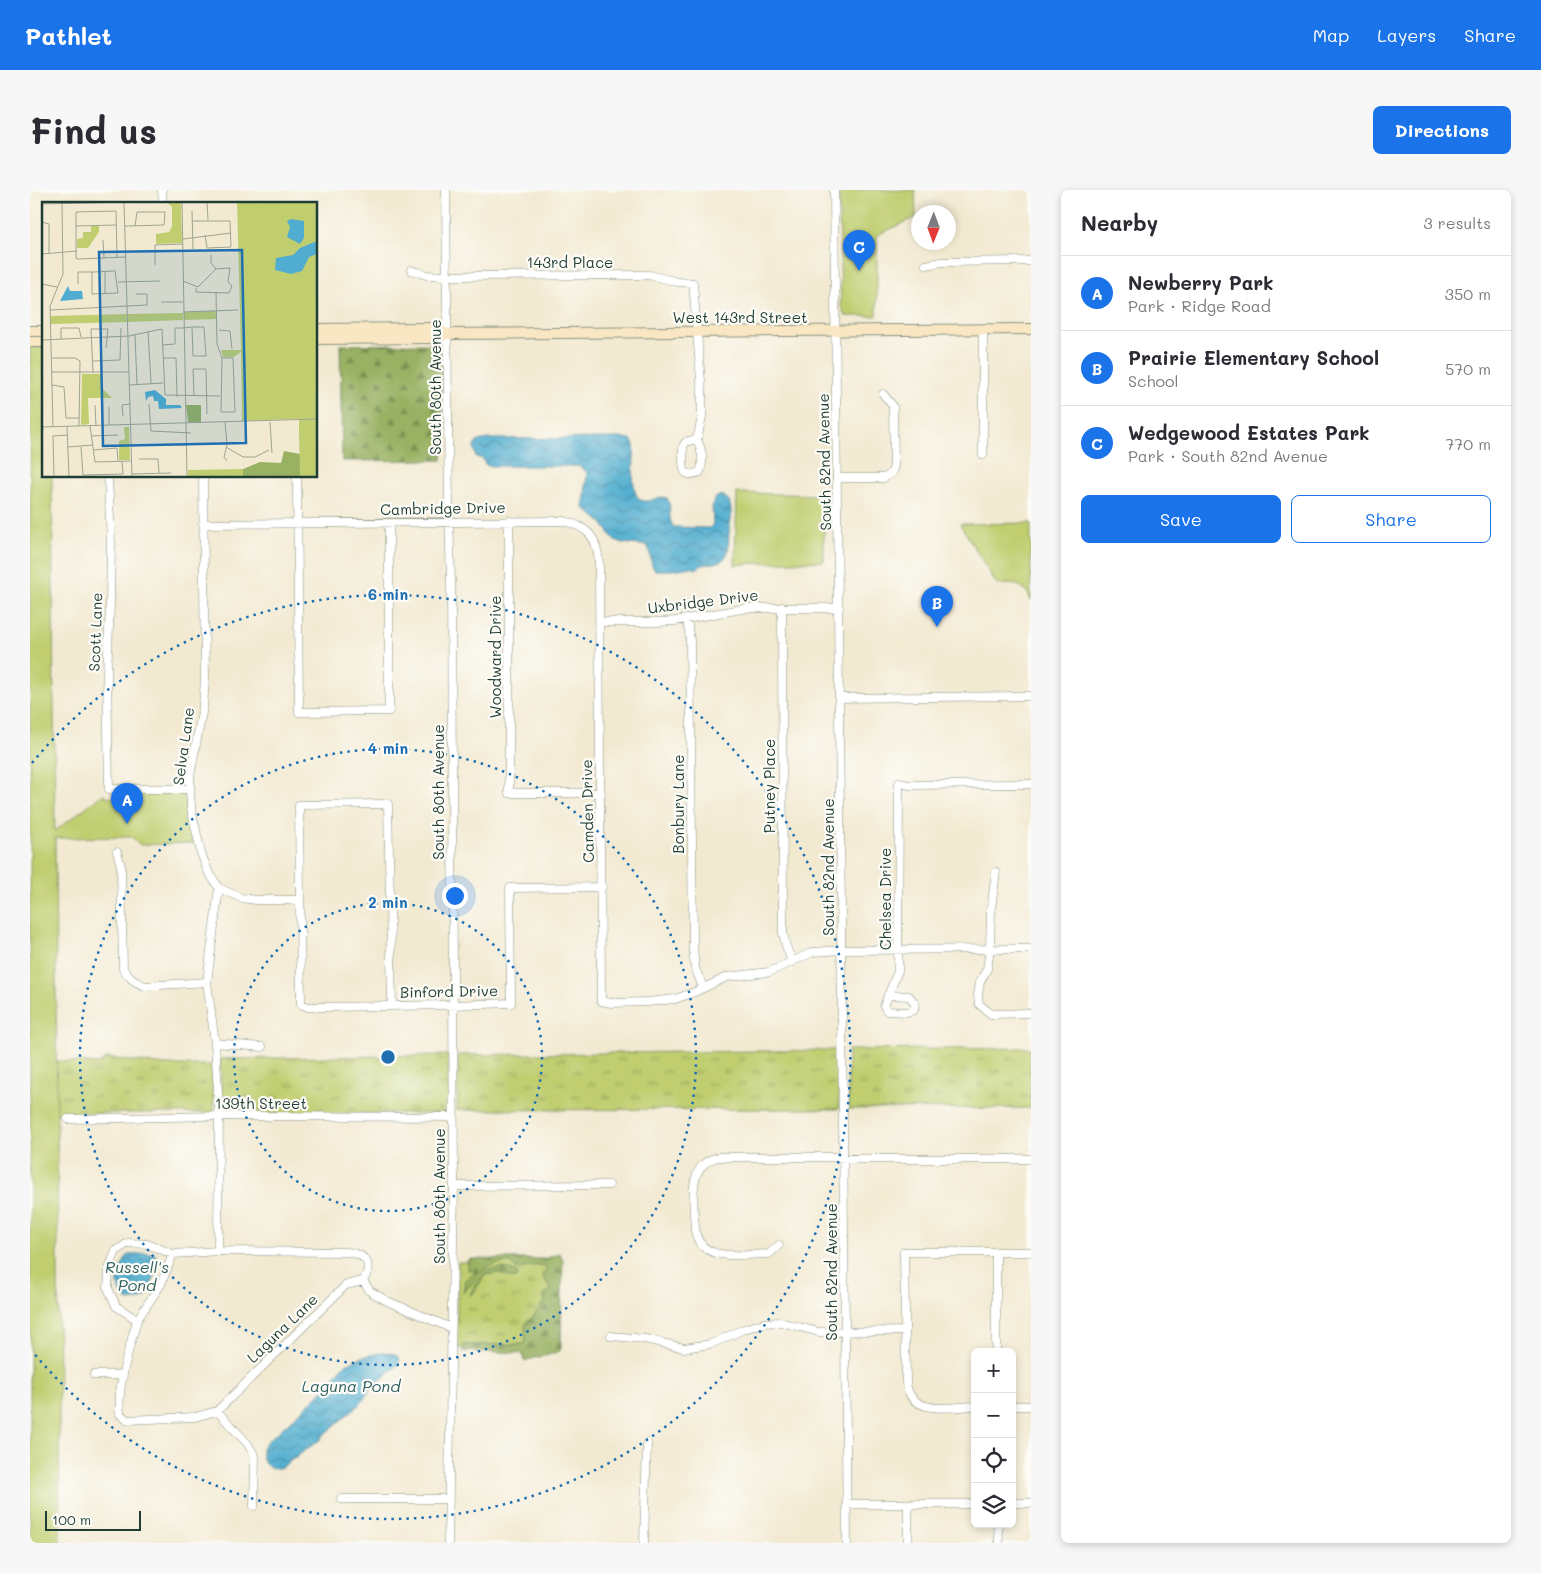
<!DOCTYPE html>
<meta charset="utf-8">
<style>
:root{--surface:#fff;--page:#f7f7f7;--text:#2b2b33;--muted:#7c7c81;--line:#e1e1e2;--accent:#1a73e8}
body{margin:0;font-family:Mali,sans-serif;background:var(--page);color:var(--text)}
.controls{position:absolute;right:15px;bottom:15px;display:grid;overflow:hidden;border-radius:8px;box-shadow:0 2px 8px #0003}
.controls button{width:45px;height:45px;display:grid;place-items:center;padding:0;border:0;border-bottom:1px solid var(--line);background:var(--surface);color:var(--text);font:25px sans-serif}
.compass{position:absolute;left:881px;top:15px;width:45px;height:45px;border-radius:50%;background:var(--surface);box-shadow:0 2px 8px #0003;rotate:181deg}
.scale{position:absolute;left:15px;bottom:12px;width:96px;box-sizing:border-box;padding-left:5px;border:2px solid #1f3d34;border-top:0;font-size:14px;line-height:18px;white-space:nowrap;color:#1f3d34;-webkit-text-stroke:4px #fdfcf7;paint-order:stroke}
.you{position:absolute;left:424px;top:705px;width:18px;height:18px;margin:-12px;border:4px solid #fff;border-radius:50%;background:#1a73e8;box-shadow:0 0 0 8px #1a73e833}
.badge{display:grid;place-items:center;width:32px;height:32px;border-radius:50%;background:var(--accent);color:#fff;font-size:16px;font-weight:700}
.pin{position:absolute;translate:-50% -41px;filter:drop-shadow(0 1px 2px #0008)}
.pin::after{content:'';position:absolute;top:26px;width:18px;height:15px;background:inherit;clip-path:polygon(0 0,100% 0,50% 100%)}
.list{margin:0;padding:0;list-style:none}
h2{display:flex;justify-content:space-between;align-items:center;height:65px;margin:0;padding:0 20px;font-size:21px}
h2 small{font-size:16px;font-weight:400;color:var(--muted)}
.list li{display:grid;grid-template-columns:32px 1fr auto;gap:15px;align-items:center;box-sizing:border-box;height:75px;padding:0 20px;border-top:1px solid var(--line)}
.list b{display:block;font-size:19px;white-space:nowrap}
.list p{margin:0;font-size:16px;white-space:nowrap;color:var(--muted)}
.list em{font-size:16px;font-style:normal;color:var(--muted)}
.actions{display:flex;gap:10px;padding:15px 20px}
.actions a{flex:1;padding:11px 0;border:1px solid var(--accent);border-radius:8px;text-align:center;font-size:18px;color:var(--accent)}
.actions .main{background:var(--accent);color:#fff}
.icon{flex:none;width:28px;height:28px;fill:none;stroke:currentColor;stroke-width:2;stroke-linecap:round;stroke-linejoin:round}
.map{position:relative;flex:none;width:1001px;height:1353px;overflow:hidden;border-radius:8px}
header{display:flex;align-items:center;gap:30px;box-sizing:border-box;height:70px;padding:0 25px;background:var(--accent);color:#fff}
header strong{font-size:24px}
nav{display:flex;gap:28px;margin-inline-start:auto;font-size:18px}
.intro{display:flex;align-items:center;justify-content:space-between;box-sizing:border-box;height:120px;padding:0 30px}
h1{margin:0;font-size:35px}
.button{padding:12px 22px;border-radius:8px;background:var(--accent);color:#fff;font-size:18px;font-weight:700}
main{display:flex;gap:30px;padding:0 30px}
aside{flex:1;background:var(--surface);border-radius:8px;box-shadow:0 2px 8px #0003}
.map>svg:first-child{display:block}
</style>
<header>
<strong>Pathlet</strong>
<nav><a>Map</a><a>Layers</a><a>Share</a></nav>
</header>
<div class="intro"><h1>Find us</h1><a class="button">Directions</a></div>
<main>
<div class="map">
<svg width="1001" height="1353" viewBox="0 0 1001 1353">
<defs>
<pattern id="grass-tufts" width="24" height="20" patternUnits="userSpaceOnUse" patternTransform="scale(1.25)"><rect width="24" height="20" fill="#c0ce70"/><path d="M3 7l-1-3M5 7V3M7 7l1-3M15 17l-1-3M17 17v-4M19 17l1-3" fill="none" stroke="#9ba85d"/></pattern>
<pattern id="forest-firs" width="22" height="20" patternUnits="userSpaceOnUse" patternTransform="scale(1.25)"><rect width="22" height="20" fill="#98b162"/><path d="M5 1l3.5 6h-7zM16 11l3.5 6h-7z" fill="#7b9152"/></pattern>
<pattern id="water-waves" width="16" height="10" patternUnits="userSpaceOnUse" patternTransform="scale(1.25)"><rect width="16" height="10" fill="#51adcf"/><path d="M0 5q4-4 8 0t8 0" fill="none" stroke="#438ea9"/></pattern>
</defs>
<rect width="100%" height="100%" fill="#fdfcf7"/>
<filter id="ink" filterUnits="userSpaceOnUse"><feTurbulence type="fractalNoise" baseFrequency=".02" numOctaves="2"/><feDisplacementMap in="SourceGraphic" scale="10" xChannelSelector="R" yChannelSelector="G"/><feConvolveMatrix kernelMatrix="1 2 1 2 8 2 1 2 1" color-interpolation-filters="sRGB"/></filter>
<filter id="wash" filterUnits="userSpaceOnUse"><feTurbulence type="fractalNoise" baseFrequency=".0096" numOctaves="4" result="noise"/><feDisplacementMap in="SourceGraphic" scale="20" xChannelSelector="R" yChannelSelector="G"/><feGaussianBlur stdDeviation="1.12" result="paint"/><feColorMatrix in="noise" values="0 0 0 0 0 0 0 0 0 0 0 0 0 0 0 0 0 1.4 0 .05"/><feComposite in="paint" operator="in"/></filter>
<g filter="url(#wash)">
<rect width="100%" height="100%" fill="#f2e9d1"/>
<path fill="url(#grass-tufts)" stroke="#708652" d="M1001,858v60l-183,1v-59z
M808,860l1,59 -382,1 1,-55z
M418,865l1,54 -2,3 -4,1 -216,1 -5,-6 -2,-49z
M77,868l60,7h45l2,48h-184v-54l69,5z
M428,1072h104l-1,87 -105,-1z"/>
<path fill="url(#forest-firs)" stroke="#5c774b" d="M403,154l9,5v111l-100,1 -2,-116z
M530,1063l3,8 -3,90c-11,5 -24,6 -36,10l-2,-8 -59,-2 1,-6 61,-1c2,-6 -1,-14 1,-22l7,-5 12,-17v-6l6,-4 -9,-15 5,-6 -2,-3c-14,-2 -17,3 -29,3l-5,-6c-27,-1 -31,13 -48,30l2,-13 11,-9 -8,-1v-11h77z
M472,1078l8,2 7,4v3l-4,2 -14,-6 -14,2 -11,17 -4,3c3,-8 12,-22 20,-25 3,-1 8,-1 12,-2z"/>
<path fill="#c0ce70" stroke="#708652" d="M809,0h76l1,27 -39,18v81h-32l-4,-10z
M0,157h14v129h8l3,355 48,-37 6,4 17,-5h55l4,3 10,47 -55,2 -9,-8 -76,1 5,705h-30z
M707,303l87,2v66l-67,2 -22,2z
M1001,333v77c-7,-17 -17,-17 -34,-15l-37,-61z"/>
<path fill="url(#water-waves)" stroke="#387582" d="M594,248l7,1 3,6c2,13 -7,53 10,56 8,1 14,-6 23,-3 6,8 -1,20 7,29l35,1 4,-4 -1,-19 3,-7 6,-3c15,4 9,27 8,38 -1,7 1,17 -3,23 -6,11 -23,5 -30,13l-4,-2 -20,3h-17c-6,-6 -3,-17 -8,-25 -3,1 -28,-2 -32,-4l-13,-18 -18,-15 3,-36 -5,-4 -3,-2h-91l-3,-2 -2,-5 -7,-2 -2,-11 4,-5 10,-2z
M116,1063l10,2 3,7 -6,19 -6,15 -8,4 -11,1c-17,-15 -10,-30 0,-46z
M353,1162l12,2 5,5 -2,6 -25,21 -13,18 -39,33v2l-39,28 -8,2 -9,-5 -3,-8v-8l5,-7 10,-8 48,-44 19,-24 18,-8z"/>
</g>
<g filter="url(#ink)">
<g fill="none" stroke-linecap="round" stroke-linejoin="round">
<g stroke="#889382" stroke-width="9">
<path id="minor" d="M132,0l1,14
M416,0l3,324 2,69 3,603 -6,357
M804,0l13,1353
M896,75l16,-3 89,-1
M381,80l15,5 21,1 202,-1 29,7 15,1 9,110v24l-5,23c5,9 7,22 3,32 -18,7 -17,-3 -17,-17 0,-4 -1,-9 2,-12 3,-3 8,-3 12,-3
M953,140v125
M78,286l3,67 -1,60 -3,71 2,115h81
M173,286l2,203 -2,28 -13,69v13l1,19 10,45 7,18 11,17 -12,94 8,61 4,65 -1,143
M267,286l2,236 90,-1v-188
M808,288h46c6,-3 9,-6 10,-13l-1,-59 -10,-12
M479,331v272h92
M173,334l360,-3c26,6 34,16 36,42l2,438 10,2 37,-1 27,-3 20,-7 32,-15 42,-5 44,-20 29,-2 189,-1
M752,417l1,326 3,13 6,16
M657,429l3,21 3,309 2,19 8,19
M570,432h58l17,-1 72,-13h92
M810,508l191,-2
M87,662l4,14 2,103c6,9 11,13 22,17l62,-4
M966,682l-5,37 -1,40 -3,20 -7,13 -2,13 1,9 12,10 40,-1
M189,698l22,10 15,2h44
M858,805l21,1 6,7 -1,7 -7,2 -20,-1 -3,-5 14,-35 1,-188 10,2 122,-1
M362,816l-4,-202 -89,1 2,199 7,3c68,-1 135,-1 203,-4l-1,-115 92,-1
M185,853l47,4
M38,929l151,-3 235,1
M424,996l155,-1
M749,1055l-10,9c-25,0 -69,10 -74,-24 -1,-26 -10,-68 25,-73h113l24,2h174
M966,1063v99
M333,1091c11,-18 2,-27 -16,-29l-129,-1 -45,3 -26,-10 -19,-1 -12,8 -7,18 -1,19 8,18 21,14c-8,30 -20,63 -17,94l7,6 68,-3 22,-6 129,-126 17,-4 7,10 17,10 64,27
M107,1130l24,-36 12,-30
M581,1146l34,3 39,9 27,-4 33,-15 20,-6 16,-1 39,10 86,-1
M64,1185h29
M945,1216c-25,1 -66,10 -69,-24l-2,-130h127
M982,1216h19
M187,1221l30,32 8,13 -1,50
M311,1309h108
M982,1313h19
M817,1314h128
M878,1314v39
M968,1334l1,19
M614,1353l3,-100"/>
</g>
<g stroke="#889382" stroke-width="12">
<path id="secondary" d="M286,139l117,-1 15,6
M0,141h14
M286,149l118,-1 14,-4 583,-5
M0,152h14"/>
</g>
<use href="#minor" stroke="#fff" stroke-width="8"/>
<use href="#secondary" stroke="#f9e7c3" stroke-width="10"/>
</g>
</g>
<g fill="none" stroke="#1f6fb2" stroke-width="2.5" stroke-dasharray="2.5 5">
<circle cx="358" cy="867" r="154"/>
<circle cx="358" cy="867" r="308"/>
<path d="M2 573A462 462 0 1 1 2 1161"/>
</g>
<g text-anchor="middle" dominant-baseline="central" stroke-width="4.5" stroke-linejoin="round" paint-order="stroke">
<g font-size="15" fill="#1f3d34" stroke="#fdfcf7">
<text x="540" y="72">143rd Place</text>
<text x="710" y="127">West 143rd Street</text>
<text transform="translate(405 197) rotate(-90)">South 80th Avenue</text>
<text transform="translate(794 272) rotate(-91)">South 82nd Avenue</text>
<text transform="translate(413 318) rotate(-1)">Cambridge Drive</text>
<text transform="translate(673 411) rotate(-7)">Uxbridge Drive</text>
<text transform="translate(65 442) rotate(-88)">Scott Lane</text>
<text transform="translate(465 467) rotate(-90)">Woodward Drive</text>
<text transform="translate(153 556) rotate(-82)">Selva Lane</text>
<text transform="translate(739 596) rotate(-90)">Putney Place</text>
<text transform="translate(408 602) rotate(-90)">South 80th Avenue</text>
<text transform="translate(648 614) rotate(-90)">Bonbury Lane</text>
<text transform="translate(557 621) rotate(-91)">Camden Drive</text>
<text transform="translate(798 677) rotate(-90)">South 82nd Avenue</text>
<text transform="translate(855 709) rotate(-90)">Chelsea Drive</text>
<text transform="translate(419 801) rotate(-1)">Binford Drive</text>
<text x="231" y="913">139th Street</text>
<text transform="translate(409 1006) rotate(-90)">South 80th Avenue</text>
<text transform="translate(801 1082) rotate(-90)">South 82nd Avenue</text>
<text transform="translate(252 1138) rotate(-44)">Laguna Lane</text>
</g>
<g font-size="16" font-style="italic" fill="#2e5f62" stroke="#fdfcf7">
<text x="107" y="1076">Russell's<tspan x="107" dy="18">Pond</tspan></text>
<text x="321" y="1195">Laguna Pond</text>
</g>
</g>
<g transform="translate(12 12)">
<rect width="275" height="275" fill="#f2e9d1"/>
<path d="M173,109l2,8 -33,1v-8zM141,111v7l-55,2v-8zM85,112v8l-76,2v-8z" fill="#c0ce70"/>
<path d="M144,203h15v17h-13zM257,220l18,55h-129l55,-4v-4l17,-7 21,1 3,-12 16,3z" fill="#98b162"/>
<path d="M125,0h14l1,41 -26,1v-10l13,-2 3,-6v-19zM195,0h80v275h-17l-1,-58 -57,2 -1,-69 -7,5h-11l-2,-7h20zM49,24h8v6l-11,16h-11v-9l6,-1v-6h8zM40,172h19l1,14 10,10h-24l1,26 -8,1zM82,225h5l1,33h-11v-19l6,-2zM201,267v8h-55v-7z" fill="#c0ce70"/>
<path d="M249,17l13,2v17l-4,6 -13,-7 3,-10 -3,-6zM275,39v13l-8,3 -7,14 -11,3 -16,-4 1,-12 17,-3 7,-7zM26,84l2,5h12l1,8 -23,2zM113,188l11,9v6h14l2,3 -23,1 -1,-8h-4l-1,-5 -5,1 -2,4 -1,-9z" fill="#51adcf"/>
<path fill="none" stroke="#9ea492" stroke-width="1" d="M82,0l8,275M140,0l5,275M165,0l1,18M0,2l87,-2M150,9l1,38M150,19h38l1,26 -24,1 -2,-13M0,20l7,2v29M34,24l40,-1M83,24h2l37,-1 1,-13h-28l-2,14M141,37l48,-6M61,38l1,18M0,52l35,-3M169,53v8l5,6M75,55l-1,-46 -40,1v46l2,1 48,-2M113,63v-20l28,-1M63,70v22M141,79l15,6 18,-18 14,-1 -2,14 4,4 -3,7 -33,-1v-4M76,80l42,-1M0,82l15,3M36,82v-12h15l21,-1h1l3,22 -26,1v-22M174,90l1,52 5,14 -1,54h14l-2,-54h-11M119,100h22M8,108l97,-5v-11h-11M141,110l55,-2M177,128l11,1 2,18M106,129l3,52M93,133l2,50M19,137v-11h18l2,9M0,138l87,-4 33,-7 3,66 55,1M120,143l13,-1v-16h8l9,-1h12l2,29h-13l-1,-29M9,156h24l5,3 -1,65M121,156h13l1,39M51,159l27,-1 1,-32M10,170h77M51,171l-2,-44h17l-2,19M10,183l12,2 2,31h13M87,183l34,-2M152,194l-1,-27h13l1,45M107,202l2,27 40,2M53,203l1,21M67,205v18M81,214l-1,-11 8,-1M183,220l2,23 -3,12 3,4M228,220l2,31M25,224l2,51M48,224l5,36 36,-1M0,225l275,-8M11,225l-3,-121 13,-32 -1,-70M49,234l27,-1M124,243h20M89,244l18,-1M26,245l25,-2M39,245l2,28 40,-1 -1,-13M184,245l17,10h12l14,-7M52,248l23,-2 1,13M97,257h19l1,14M90,272l39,-1M12,275l-1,-41 15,-1"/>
<path fill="#1f6fb2" fill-opacity="0.15" stroke="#1f6fb2" stroke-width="2.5" d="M200,48l4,193 -143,3 -4,-194z"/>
<rect width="275" height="275" fill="none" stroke="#1f3d34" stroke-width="2.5"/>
</g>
<circle cx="358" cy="867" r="8" fill="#1f6fb2" stroke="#fdfcf7" stroke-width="2.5"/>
<g font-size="15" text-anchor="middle" font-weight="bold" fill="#1f6fb2" stroke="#fdfcf7" stroke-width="4.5" stroke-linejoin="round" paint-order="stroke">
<text x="358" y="410">6 min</text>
<text x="358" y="564">4 min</text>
<text x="358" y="718">2 min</text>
</g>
</svg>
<div class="controls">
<button>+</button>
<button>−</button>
<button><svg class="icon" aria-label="locate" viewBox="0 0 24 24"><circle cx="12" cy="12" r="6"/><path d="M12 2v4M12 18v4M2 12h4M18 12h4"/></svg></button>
<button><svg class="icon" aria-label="layers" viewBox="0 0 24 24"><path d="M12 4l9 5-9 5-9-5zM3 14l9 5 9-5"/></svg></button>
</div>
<svg class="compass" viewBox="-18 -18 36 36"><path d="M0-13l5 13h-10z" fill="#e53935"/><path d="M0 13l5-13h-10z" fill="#7c7c81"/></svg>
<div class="scale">100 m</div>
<div class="you"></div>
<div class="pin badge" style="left:97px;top:634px">A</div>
<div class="pin badge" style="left:907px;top:437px">B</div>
<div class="pin badge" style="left:829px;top:81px">C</div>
</div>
<aside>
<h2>Nearby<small>3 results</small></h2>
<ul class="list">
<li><span class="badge">A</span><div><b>Newberry Park</b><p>Park · Ridge Road</p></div><em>350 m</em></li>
<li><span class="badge">B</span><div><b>Prairie Elementary School</b><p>School</p></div><em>570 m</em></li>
<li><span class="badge">C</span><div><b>Wedgewood Estates Park</b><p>Park · South 82nd Avenue</p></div><em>770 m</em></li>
</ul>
<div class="actions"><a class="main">Save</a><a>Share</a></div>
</aside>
</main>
